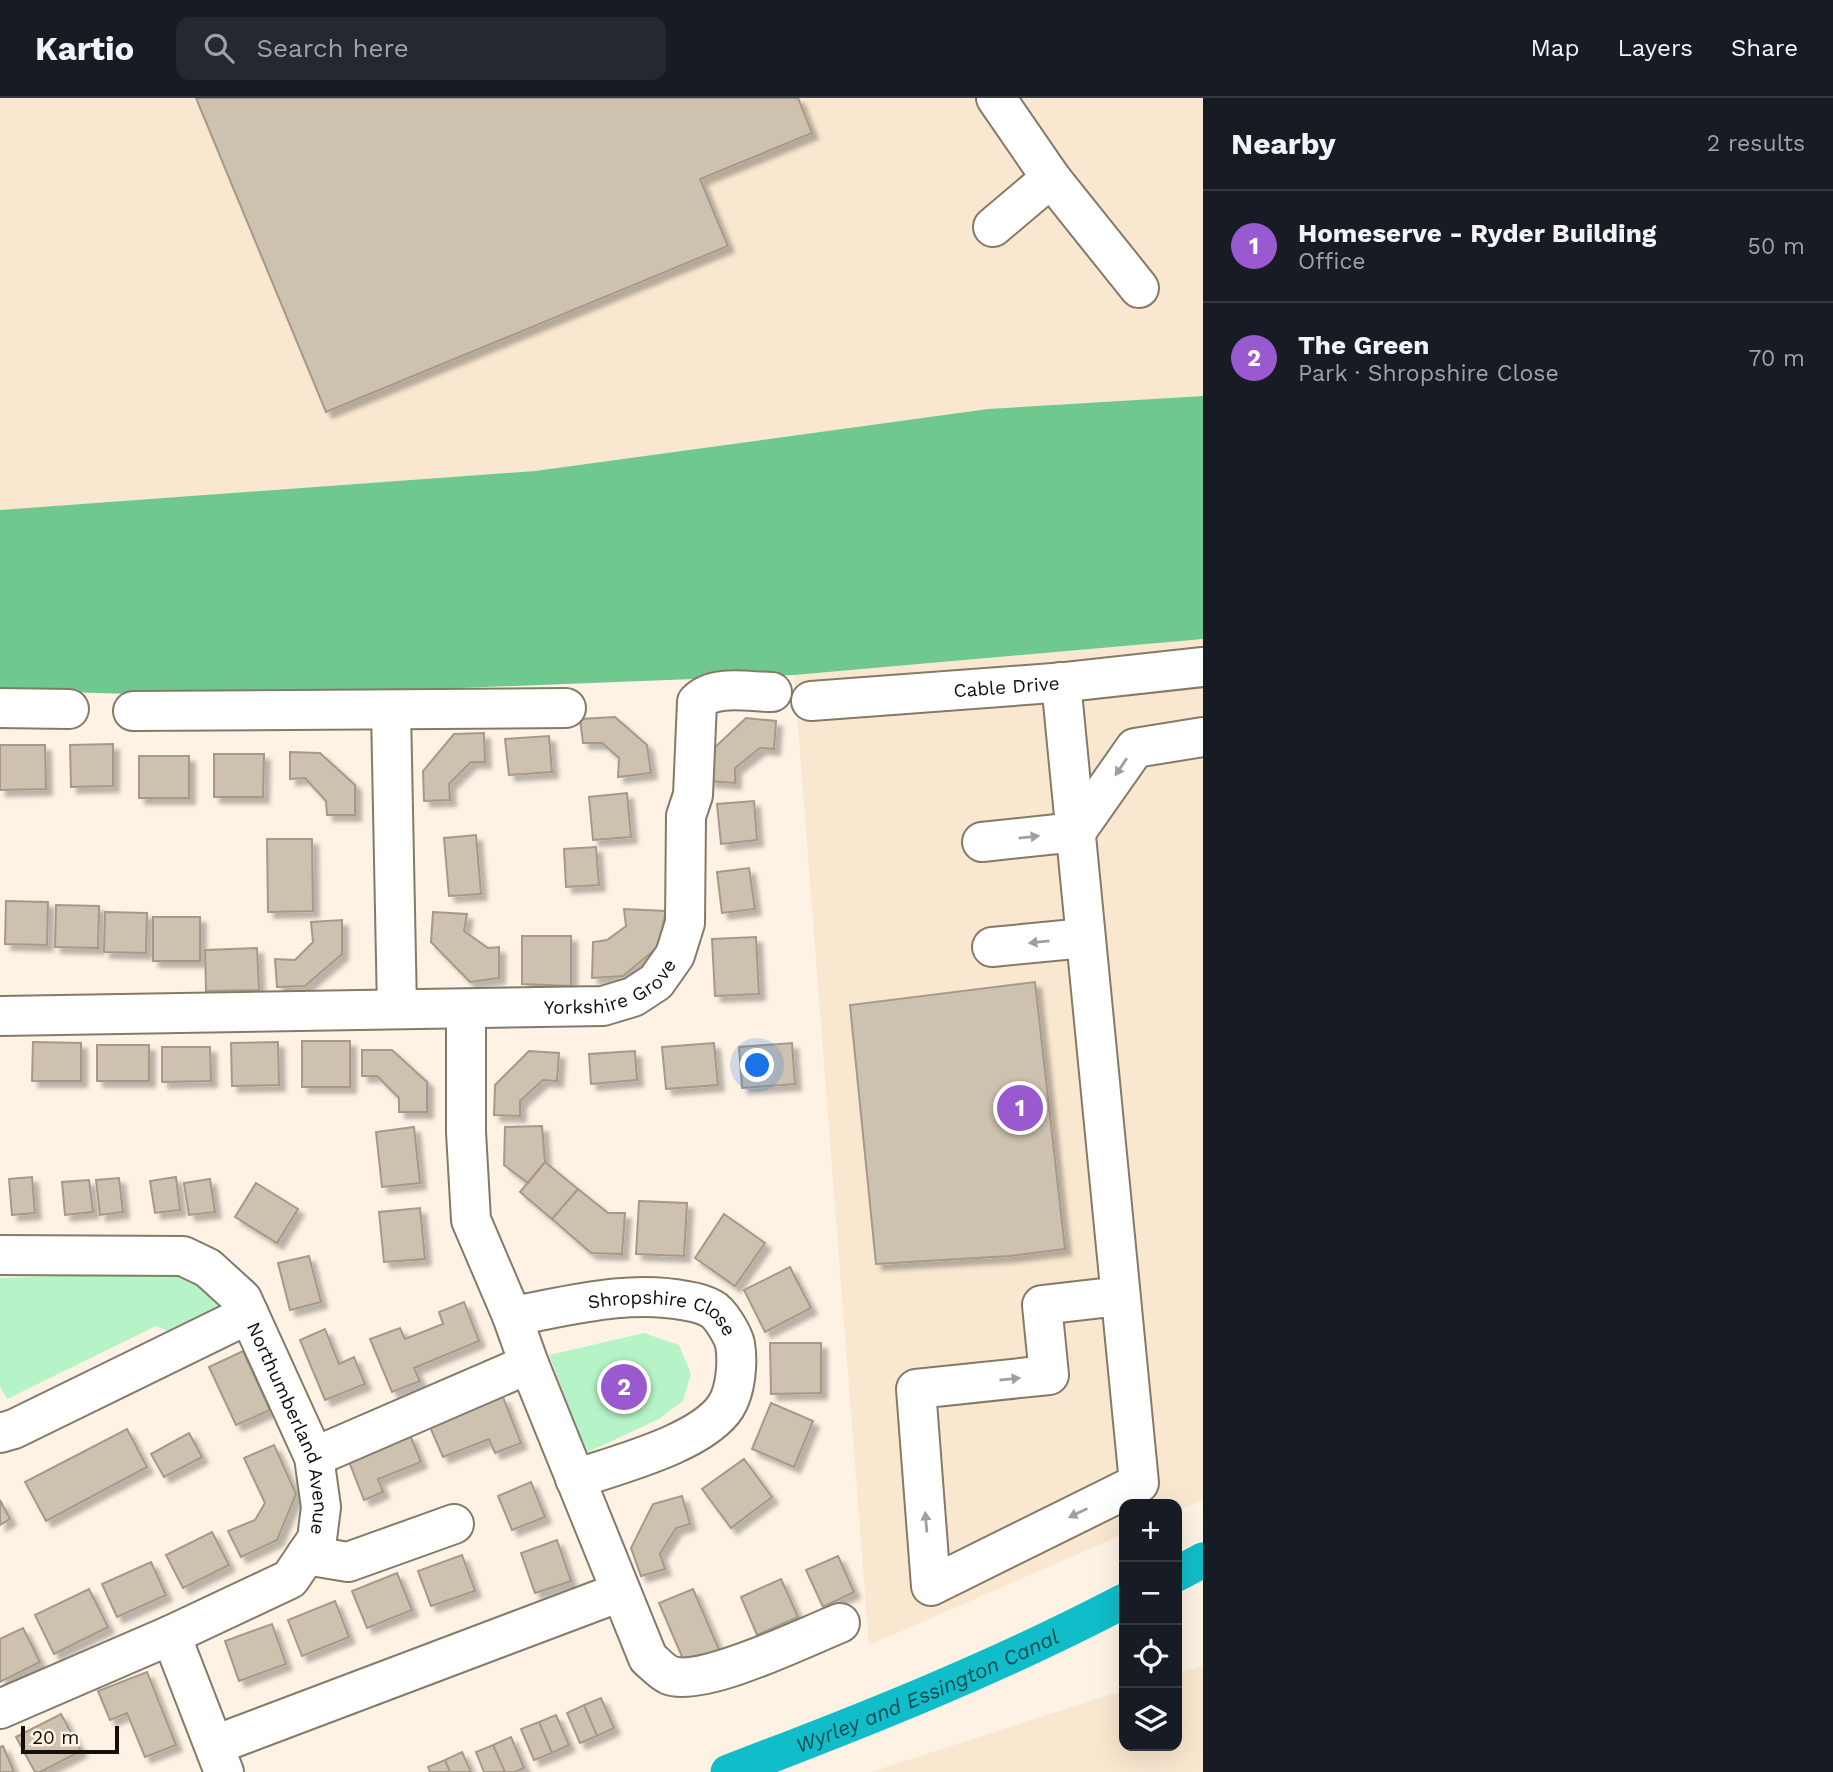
<!DOCTYPE html>
<meta charset="utf-8">
<style>
:root{--surface:#171b24;--page:#242831;--text:#f1f3f6;--muted:#9ea1a6;--line:#363941;--accent:#9959cf}
body{margin:0;font-family:"Work Sans",sans-serif;background:var(--page);color:var(--text)}
.controls{position:absolute;right:21px;bottom:21px;display:grid;overflow:hidden;border-radius:14px;box-shadow:0 7px 28px #0002}
.controls button{width:63px;height:63px;display:grid;place-items:center;padding:0;border:0;border-bottom:2px solid var(--line);background:var(--surface);color:var(--text);font:35px sans-serif}
.scale{position:absolute;left:21px;bottom:18px;width:98px;box-sizing:border-box;padding-left:7px;border:4px solid #130f09;border-top:0;font-size:19px;line-height:24px;white-space:nowrap;color:#130f09;-webkit-text-stroke:5px #fdf2e4;paint-order:stroke}
.you{position:absolute;left:758px;top:968px;width:24px;height:24px;margin:-18px;border:5px solid #fff;border-radius:50%;background:#1a73e8;box-shadow:0 0 0 10px #1a73e833}
.badge{display:grid;place-items:center;width:46px;height:46px;border-radius:50%;background:var(--accent);color:#fff;font-size:23px;font-weight:700}
.pin{position:absolute;translate:-50% -50%;border:4px solid #fff;box-shadow:0 2px 7px #0006}
.list{margin:0;padding:0;list-style:none}
h2{display:flex;justify-content:space-between;align-items:center;height:91px;margin:0;padding:0 28px;font-size:30px}
h2 small{font-size:23px;font-weight:400;color:var(--muted)}
.list li{display:grid;grid-template-columns:46px 1fr auto;gap:21px;align-items:center;box-sizing:border-box;height:112px;padding:0 28px;border-top:2px solid var(--line)}
.list b{display:block;font-size:26px;white-space:nowrap}
.list p{margin:0;font-size:23px;white-space:nowrap;color:var(--muted)}
.list em{font-size:23px;font-style:normal;color:var(--muted)}
.icon{flex:none;width:38px;height:38px;fill:none;stroke:currentColor;stroke-width:2;stroke-linecap:round;stroke-linejoin:round}
.map{position:relative;flex:none;width:1203px;height:1674px;overflow:hidden}
header{display:flex;align-items:center;gap:42px;box-sizing:border-box;height:98px;padding:0 35px;background:var(--surface);border-bottom:2px solid var(--line)}
header strong{font-size:33px}
nav{display:flex;gap:38px;margin-inline-start:auto;font-size:24px}
.search{width:490px;height:63px;background:var(--page);display:flex;align-items:center;gap:18px;box-sizing:border-box;padding:0 24px;border-radius:14px;color:var(--muted);font-size:26px}
main{display:flex}
aside{flex:1;background:var(--surface)}
.map>svg:first-child{display:block}
</style>
<header>
<strong>Kartio</strong>
<div class="search"><svg class="icon" aria-label="search" viewBox="0 0 24 24"><circle cx="10" cy="10" r="6"/><path d="M15 15l6 6"/></svg>Search here</div>
<nav><a>Map</a><a>Layers</a><a>Share</a></nav>
</header>
<main>
<div class="map">
<svg width="1203" height="1674" viewBox="0 0 1203 1674">
<defs>
<filter id="shadow"><feDropShadow dx="6" dy="6" stdDeviation="2" flood-color="#0004"/></filter>
</defs>
<rect width="100%" height="100%" fill="#fdf2e4"/>
<path fill="#f9e7cf" d="M0,0h1203v298l-215,13 -453,62 -535,39z
M1203,541v861l-26,11v-7h-53v30l-255,111 -75,-970z
M1203,1567v107h-332l253,-82v56h53v-72z"/>
<path fill="#b6f4c8" d="M174,1174l57,33 -58,28 -17,-7 -149,73 -7,-12v-109z
M644,1235l35,12 12,29 -8,27 -24,18 -73,34 -37,-98z"/>
<path fill="#6fc88d" d="M1203,298v243l-409,36 -565,22 -229,-7v-180l535,-39 453,-62z"/>
<g fill="none" stroke-linecap="round" stroke-linejoin="round">
<g stroke="#10bdc9" stroke-width="35">
<path d="M1177,1476l26,-14"/>
<path id="s1" d="M728,1674c135,-51 268,-104 396,-171"/>
</g>
</g>
<path fill="#cdc1af" stroke="#a69988" stroke-width="2" filter="url(#shadow)" d="M196,0h602l14,35 -112,46 28,67 -402,166z
M615,619l32,28 4,28 -33,4 1,-19 -17,-15h-19l-3,-24z
M746,620l30,3 -2,28 -14,-1 -25,20v15l-26,-2 2,-30z
M484,635l1,29h-14l-22,22 1,16 -26,1 -1,-30 31,-37z
M549,638l3,36 -43,3 -4,-36z
M113,646v42l-42,1 -1,-42z
M0,647h45l1,44 -46,1z
M290,654l30,1 35,32v30h-28l-1,-14 -21,-23 -15,1z
M214,656h50l-1,43h-49z
M139,658h50v42h-50z
M627,695l4,44 -38,3 -4,-43z
M754,703l3,39 -36,4 -4,-40z
M476,737l5,59 -32,2 -5,-58z
M267,741h45l1,72 -45,1z
M596,749l3,38 -33,2 -2,-38z
M749,770l6,41 -33,4 -5,-41z
M6,803l42,1 -1,43 -42,-1z
M56,807l43,1 -1,42 -43,-1z
M624,811l42,2 -8,36 -35,29 -31,2 1,-36 14,-2 19,-14z
M105,814l42,1 -1,40 -42,-1z
M433,814l34,2 -3,17 24,17 11,-1v31l-29,4 -39,-40z
M153,819h47v44h-47z
M342,822v34l-37,32 -28,1 -2,-28 20,1 18,-18 -2,-20z
M522,838h49v50l-49,-2z
M756,839l3,57 -44,2 -3,-57z
M257,850l2,42 -53,1 -1,-41z
M1035,884l30,267 -55,7 -134,8 -26,-259z
M302,943h48v46h-48z
M33,944l48,1v38h-49z
M278,944l1,43 -47,1 -1,-43z
M714,945l4,42 -52,4 -4,-42z
M792,945l3,41 -53,4 -3,-41z
M97,947h52v36h-52z
M162,949h48l1,34 -49,1z
M362,952h30l35,32v30h-28v-14l-22,-22h-15z
M529,953l30,2 -2,28 -14,-1 -23,21v15l-26,-1 1,-30z
M635,953l2,29 -46,4 -2,-30z
M542,1028l3,36 -17,21 -24,-18 1,-38z
M414,1029l6,56 -38,4 -6,-55z
M545,1064l33,27 -26,30 -32,-27z
M32,1079l3,36 -23,2 -3,-36z
M176,1079l4,33 -25,3 -5,-32z
M119,1080l4,34 -23,3 -4,-35z
M210,1081l5,33 -26,3 -5,-32z
M89,1082l4,32 -28,3 -3,-33z
M256,1085l42,26 -21,34 -42,-26z
M578,1091l30,24h17l-3,41 -31,-1 -39,-34z
M639,1103l48,2 -3,53 -48,-2z
M420,1110l5,51 -41,3 -5,-50z
M724,1116l41,29 -30,43 -40,-28z
M309,1158l12,46 -31,8 -12,-47z
M790,1169l21,41 -46,24 -21,-42z
M464,1204l15,39 -65,27 6,13 -28,11 -22,-53 30,-11 5,11 38,-15 -4,-12z
M325,1231l14,35 15,-7 11,27 -40,16 -25,-60z
M770,1245h51v50l-50,1z
M243,1253l27,59 -34,15 -27,-58z
M503,1299l18,46 -26,10 -6,-14 -46,18 -13,-30z
M771,1305l42,18 -19,46 -42,-18z
M127,1331l20,38 -101,54 -21,-39z
M189,1335l13,24 -38,20 -13,-23z
M410,1337l11,27 -43,17 5,13 -19,8 -16,-41z
M274,1347l22,49 -19,46 -36,17 -13,-26 27,-11 10,-17 -21,-45z
M744,1361l28,38 -41,31 -29,-39z
M531,1384l14,35 -33,13 -14,-34z
M682,1398l8,28 -14,4 -16,26 5,15 -24,7 -10,-28 22,-44z
M0,1402l10,19 -10,6z
M212,1434l17,33 -46,23 -17,-33z
M557,1442l14,41 -36,12 -14,-40z
M462,1457l13,36 -44,15 -13,-35z
M838,1458l16,36 -31,15 -17,-37z
M151,1464l15,33 -49,22 -15,-33z
M397,1475l15,37 -45,18 -15,-37z
M781,1481l17,38 -41,18 -16,-38z
M89,1491l19,38 -54,27 -19,-39z
M693,1491l27,63 -34,14 -27,-63z
M335,1503l14,36 -47,19 -14,-36z
M272,1526l14,40 -47,17 -14,-40z
M23,1530l17,34 -40,20v-43z
M147,1574l29,73 -31,12 -18,-44 -17,7 -12,-29z
M601,1600l13,30 -17,8 -13,-31z
M584,1607l13,31 -17,7 -13,-30z
M61,1616l20,37 -41,21h-5l-19,-35z
M556,1617l13,30 -17,8 -13,-31z
M539,1624l13,31 -18,7 -13,-31z
M511,1639l13,31 -9,4h-10l-12,-27z
M493,1647l12,27h-21l-8,-20z
M3,1648l11,26h-14v-25z
M462,1654l9,20h-21l-5,-12z
M445,1662l5,12h-20l-2,-5z"/>
<g fill="none" stroke-linecap="round" stroke-linejoin="round">
<g stroke="#857a69" stroke-width="42">
<g id="minor">
<path d="M996,0l55,80 88,110"/>
<path d="M993,129l58,-49"/>
<path d="M1061,584l78,801 -208,103 -15,-197 133,-14 -7,-70 78,-9"/>
<path id="s2" d="M811,603l255,-19 137,-15"/>
<path d="M0,610l69,1"/>
<path d="M391,612l6,299"/>
<path d="M133,613l433,-3"/>
<path d="M982,744l94,-10 59,-84 68,-11"/>
<path d="M992,849l93,-9"/>
<path d="M466,911v123l5,88 41,96 17,48 119,294c6,5 14,14 21,17 33,13 136,-38 171,-52"/>
<path id="s3" d="M0,918l603,-10 30,-9 23,-15 19,-27 10,-32 1,-107 7,-21 4,-93c18,-18 51,-10 75,-10"/>
<path id="s4" d="M0,1157l183,1 25,12 34,31 72,158 7,50 -4,32 -27,40 -119,56 -171,74"/>
<path id="s5" d="M512,1218c57,-10 117,-27 175,-15 7,1 18,4 25,8 8,4 21,26 23,35 3,18 1,46 -9,62 -23,37 -110,59 -151,73"/>
<path d="M0,1335l14,-4 235,-115"/>
<path d="M314,1359l215,-93"/>
<path d="M306,1457l42,7 106,-38"/>
<path d="M171,1537l53,137"/>
<path d="M215,1647l405,-153"/>
</g>
</g>
<use href="#minor" stroke="#fff" stroke-width="38"/>
</g>
<defs><path id="oneway-solid" d="M-6-.8H1V-3.2L6.5 0L1 3.2V.8H-6Z" transform="scale(1.75)"/></defs>
<g fill="#a19f9d">
<use href="#oneway-solid" transform="translate(1121 669) rotate(124)"/>
<use href="#oneway-solid" transform="translate(1029 739) rotate(-6)"/>
<use href="#oneway-solid" transform="translate(1039 844) rotate(174)"/>
<use href="#oneway-solid" transform="translate(1010 1281) rotate(-6)"/>
<use href="#oneway-solid" transform="translate(1078 1415) rotate(154)"/>
<use href="#oneway-solid" transform="translate(926 1424) rotate(-95)"/>
</g>
<g text-anchor="middle" dominant-baseline="central" stroke-width="5" stroke-linejoin="round" paint-order="stroke">
<g font-size="19" fill="#130f09" stroke="#fdf2e4">
<text stroke="none"><textPath href="#s2" startOffset="196">Cable Drive</textPath></text>
<text stroke="none"><textPath href="#s3" startOffset="616">Yorkshire Grove</textPath></text>
<text stroke="none"><textPath href="#s5" startOffset="156">Shropshire Close</textPath></text>
<text stroke="none"><textPath href="#s4" startOffset="396">Northumberland Avenue</textPath></text>
</g>
<g font-size="21" font-style="italic" fill="#094b50" stroke="#fdf2e4">
<text stroke="none"><textPath href="#s1" startOffset="215">Wyrley and Essington Canal</textPath></text>
</g>
</g>
</svg>
<div class="controls">
<button>+</button>
<button>−</button>
<button><svg class="icon" aria-label="locate" viewBox="0 0 24 24"><circle cx="12" cy="12" r="6"/><path d="M12 2v4M12 18v4M2 12h4M18 12h4"/></svg></button>
<button><svg class="icon" aria-label="layers" viewBox="0 0 24 24"><path d="M12 4l9 5-9 5-9-5zM3 14l9 5 9-5"/></svg></button>
</div>
<div class="scale">20 m</div>
<div class="you"></div>
<div class="pin badge" style="left:1020px;top:1010px">1</div>
<div class="pin badge" style="left:624px;top:1289px">2</div>
</div>
<aside>
<h2>Nearby<small>2 results</small></h2>
<ul class="list">
<li><span class="badge">1</span><div><b>Homeserve - Ryder Building</b><p>Office</p></div><em>50 m</em></li>
<li><span class="badge">2</span><div><b>The Green</b><p>Park · Shropshire Close</p></div><em>70 m</em></li>
</ul>
</aside>
</main>
